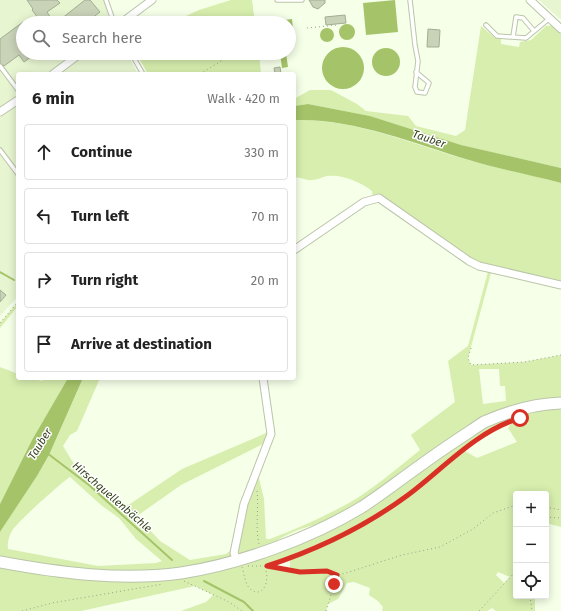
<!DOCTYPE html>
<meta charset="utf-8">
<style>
:root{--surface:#fff;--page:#f6f6f6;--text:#222;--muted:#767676;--line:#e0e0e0}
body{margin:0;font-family:"Fira Sans",sans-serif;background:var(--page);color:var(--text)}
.controls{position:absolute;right:12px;bottom:12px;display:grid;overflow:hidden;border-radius:4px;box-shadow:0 2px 10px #0003}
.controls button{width:36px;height:36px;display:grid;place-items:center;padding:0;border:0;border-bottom:1px solid var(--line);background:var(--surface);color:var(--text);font:20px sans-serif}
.stop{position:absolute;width:12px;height:12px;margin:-9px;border:3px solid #d93025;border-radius:50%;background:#fff}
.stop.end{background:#d93025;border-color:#fff;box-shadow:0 1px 4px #0008}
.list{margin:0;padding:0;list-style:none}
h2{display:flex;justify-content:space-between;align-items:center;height:52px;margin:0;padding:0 16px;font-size:17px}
h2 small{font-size:13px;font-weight:400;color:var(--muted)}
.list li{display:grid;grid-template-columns:26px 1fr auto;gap:12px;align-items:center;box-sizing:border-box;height:56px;margin:0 8px 8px;padding:0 8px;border:1px solid var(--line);border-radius:4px}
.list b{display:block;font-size:15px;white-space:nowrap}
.list em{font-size:13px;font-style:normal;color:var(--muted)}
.icon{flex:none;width:22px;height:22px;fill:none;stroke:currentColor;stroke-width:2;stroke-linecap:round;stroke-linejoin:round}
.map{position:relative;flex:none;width:561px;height:611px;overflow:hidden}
.search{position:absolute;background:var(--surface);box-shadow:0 2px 10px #0003;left:16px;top:16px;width:280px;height:44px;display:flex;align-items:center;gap:10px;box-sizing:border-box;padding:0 14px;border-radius:22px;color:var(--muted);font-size:15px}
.panel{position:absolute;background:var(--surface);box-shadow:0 2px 10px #0003;left:16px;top:72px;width:280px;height:308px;border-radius:4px}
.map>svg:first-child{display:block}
</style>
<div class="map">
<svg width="561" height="611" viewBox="0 0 561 611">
<rect width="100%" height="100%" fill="#f6ffe8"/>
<path fill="#e7f5d1" d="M0,0h104l6,23h-87v30h104l11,21h-120v222l-18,20z
M539,0h22v20z"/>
<path fill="#d7eeae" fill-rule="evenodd" d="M231,0h21l3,23h-84l28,-13z
M557,25l4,4v139l-101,-23 -90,-29 -62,-12 -14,2v-7l16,-9h21l26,14 9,7 42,5 8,10 40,10 9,-6 16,-104 14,12 6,1v5l18,3 1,-5 11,-2 15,-14z
M136,53h123l2,21h-113z
M294,120c61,-2 120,25 178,41 29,8 59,14 89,22v102l-69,-16 -24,89 3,7 53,-3 37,-7v172l-15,-4v-29h-30v9l-4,3 4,-1v91h19v15h-39l-4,-3 -5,3h-105l1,-4 -5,-6 -9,-6 1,-7 -16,-6 -7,1 -9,16 -10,5 -2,7h-145l25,-9 7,-7 -18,-9 -114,25h-81v-79l37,-56 12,-21 34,-77h17l-23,53 -7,4 -7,11 11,18 49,42 7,-2 52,-35 82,-35 7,-5 -2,12 -88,44 -44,31 23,25 30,19 36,-6 4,-3 5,-10 22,-71 7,29 2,40h4c31,-12 61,-25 89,-42 21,-14 41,-31 61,-47l-9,-15 44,-33 -7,-41 20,-15 21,-78 -10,-2 -106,-68 -1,-7c-11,-9 -30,-17 -45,-15 -5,1 -10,4 -15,4 -7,1 -11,-4 -18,-2zM479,369h20l1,17h5l1,15 -23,3zM514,420l-6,8 9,14 -40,16 -14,-8 43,-28zM70,477l31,28 18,13 17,21 26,22 -6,2 -58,3 -90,-17c-1,-6 1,-13 4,-18 3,-7 51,-50 58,-54zM325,523l-61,28c16,-16 40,-25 61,-28zM290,558v12l-22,-4zM498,572l12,5 -6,6 -8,-8z
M18,302v4l-18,22v-5z
M0,367l18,7v4h13l11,3 2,-3h24l-36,62 -32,64z"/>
<path fill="#a5c46a" d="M395,0l3,32 -32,3 -3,-32z
M277,17l1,6h-18v-4z
M292,19l2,19 -5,1v-16h-4l-1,-3z
M339 32a8 8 0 1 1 16 0a8 8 0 1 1-16 0Z
M320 35a7 7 0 1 1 14 0a7 7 0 1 1-14 0Z
M322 68a21 21 0 1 1 42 0a21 21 0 1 1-42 0Z
M372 62a14 14 0 1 1 28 0a14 14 0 1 1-28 0Z
M280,53h6l2,14 -6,1z
M308,104l62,12 91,29 100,23v15c-31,-8 -62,-14 -92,-23 -56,-17 -116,-42 -175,-40v-14z
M68,378h15l-34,77 -12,21 -37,56v-28l32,-64z"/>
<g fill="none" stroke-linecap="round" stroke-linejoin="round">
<path stroke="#a5c46a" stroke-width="2" d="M0,272l14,8
M47,453l42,32 83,75
M204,581l40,21 9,9"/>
</g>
<path fill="#c9d3b8" stroke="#a2ad92" d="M27,0h30l3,3 -13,9 7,11h-12l-10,-13 1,-1z
M85,0h5l10,12 -14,11h-30z
M309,0h16v3l-7,6 -5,-2z
M345,15l1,8 -20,2 -1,-8z
M23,22v31h13l-12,9 -5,-7 -15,11 -4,-3v-24z
M428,29l12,1 -1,17h-12z
M280,67l1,7h-6l-1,-6z
M0,290l6,5 -6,7z"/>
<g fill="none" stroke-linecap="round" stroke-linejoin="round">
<g stroke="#bbc5aa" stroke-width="5.5">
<path id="service" d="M106,0l8,23
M277,0h25
M410,0l5,45 3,16 -3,26 2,5 8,1 4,-10 -13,-11
M486,25l11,11 29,2 24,-20
M513,37l3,-20 7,1 11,13
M131,53l12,21
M0,66l18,24
M0,150l18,24"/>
</g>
<g stroke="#bbc5aa" stroke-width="9">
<path id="minor" d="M530,0l31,29
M121,23l31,-23
M53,74l28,-21
M0,112l18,-12
M294,250l70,-48 15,-4 90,63 10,5 82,19
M237,560l-3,-7 10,-49 27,-70 -8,-56"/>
</g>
<g stroke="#bbc5aa" stroke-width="13">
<path id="primary" d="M0,562c59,11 121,19 181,11 59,-9 130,-35 181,-66 20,-13 39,-28 59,-42 20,-15 42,-29 63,-43 25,-11 49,-18 77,-19"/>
</g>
<path stroke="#99a08e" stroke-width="1" stroke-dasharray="1 3" stroke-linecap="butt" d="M199,23l4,-2 2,2
M307,28l31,-3
M223,53l3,5
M139,59l10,-6
M200,74l26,-16 15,-5
M0,323l18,-21
M471,348l-3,10 3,7 53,-3 37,-7
M257,491c2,18 -2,36 2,53
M546,507l15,3
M546,517l15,1
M248,566h19l33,6 27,-1 10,4 9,-2 56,-18 38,-8 33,-18 20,-16 23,-8
M267,566l54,-21 56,-29 31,-21 47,-41 48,-30
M242,567c2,6 3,17 8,22 13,10 19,-7 16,-18
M184,581l45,21 13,9
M530,596l2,15
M22,611l30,-8 111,-19
M326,611l11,-35
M479,611l37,-40"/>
<use href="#service" stroke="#fff" stroke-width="3.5"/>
<use href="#minor" stroke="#fff" stroke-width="7"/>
<use href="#primary" stroke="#fff" stroke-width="11"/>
</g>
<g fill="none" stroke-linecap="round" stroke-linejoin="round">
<path stroke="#d93025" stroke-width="5" d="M334,584l3,-9 -10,-4 -27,1 -33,-6c49,-16 99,-40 141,-71 36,-27 67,-63 112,-77"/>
</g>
<g text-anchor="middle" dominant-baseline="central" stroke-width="3" stroke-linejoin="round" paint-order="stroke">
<g font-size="11" font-style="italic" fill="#33401a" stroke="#fff">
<text transform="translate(429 139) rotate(19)">Tauber</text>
<text transform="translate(40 444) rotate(-58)">Tauber</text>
<text transform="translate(112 497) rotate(41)">Hirschquellenbächle</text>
</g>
</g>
</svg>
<div class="controls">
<button>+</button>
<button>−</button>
<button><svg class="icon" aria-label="locate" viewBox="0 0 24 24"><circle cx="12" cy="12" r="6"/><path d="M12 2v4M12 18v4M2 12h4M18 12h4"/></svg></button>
</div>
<div class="stop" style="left:520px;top:418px"></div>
<div class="stop end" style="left:334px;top:584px"></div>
<div class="search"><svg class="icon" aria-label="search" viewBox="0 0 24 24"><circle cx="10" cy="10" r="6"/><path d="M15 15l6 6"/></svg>Search here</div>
<section class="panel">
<h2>6 min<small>Walk · 420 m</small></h2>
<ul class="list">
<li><svg class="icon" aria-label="ahead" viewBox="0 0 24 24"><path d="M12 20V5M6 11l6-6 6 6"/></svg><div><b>Continue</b></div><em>330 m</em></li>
<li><svg class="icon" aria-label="left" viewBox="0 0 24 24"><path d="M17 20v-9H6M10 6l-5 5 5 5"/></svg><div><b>Turn left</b></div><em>70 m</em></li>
<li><svg class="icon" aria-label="right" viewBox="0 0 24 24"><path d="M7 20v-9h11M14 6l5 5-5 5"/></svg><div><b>Turn right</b></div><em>20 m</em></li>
<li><svg class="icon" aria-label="arrive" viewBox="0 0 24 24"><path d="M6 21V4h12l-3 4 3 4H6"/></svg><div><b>Arrive at destination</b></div></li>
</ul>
</section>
</div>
